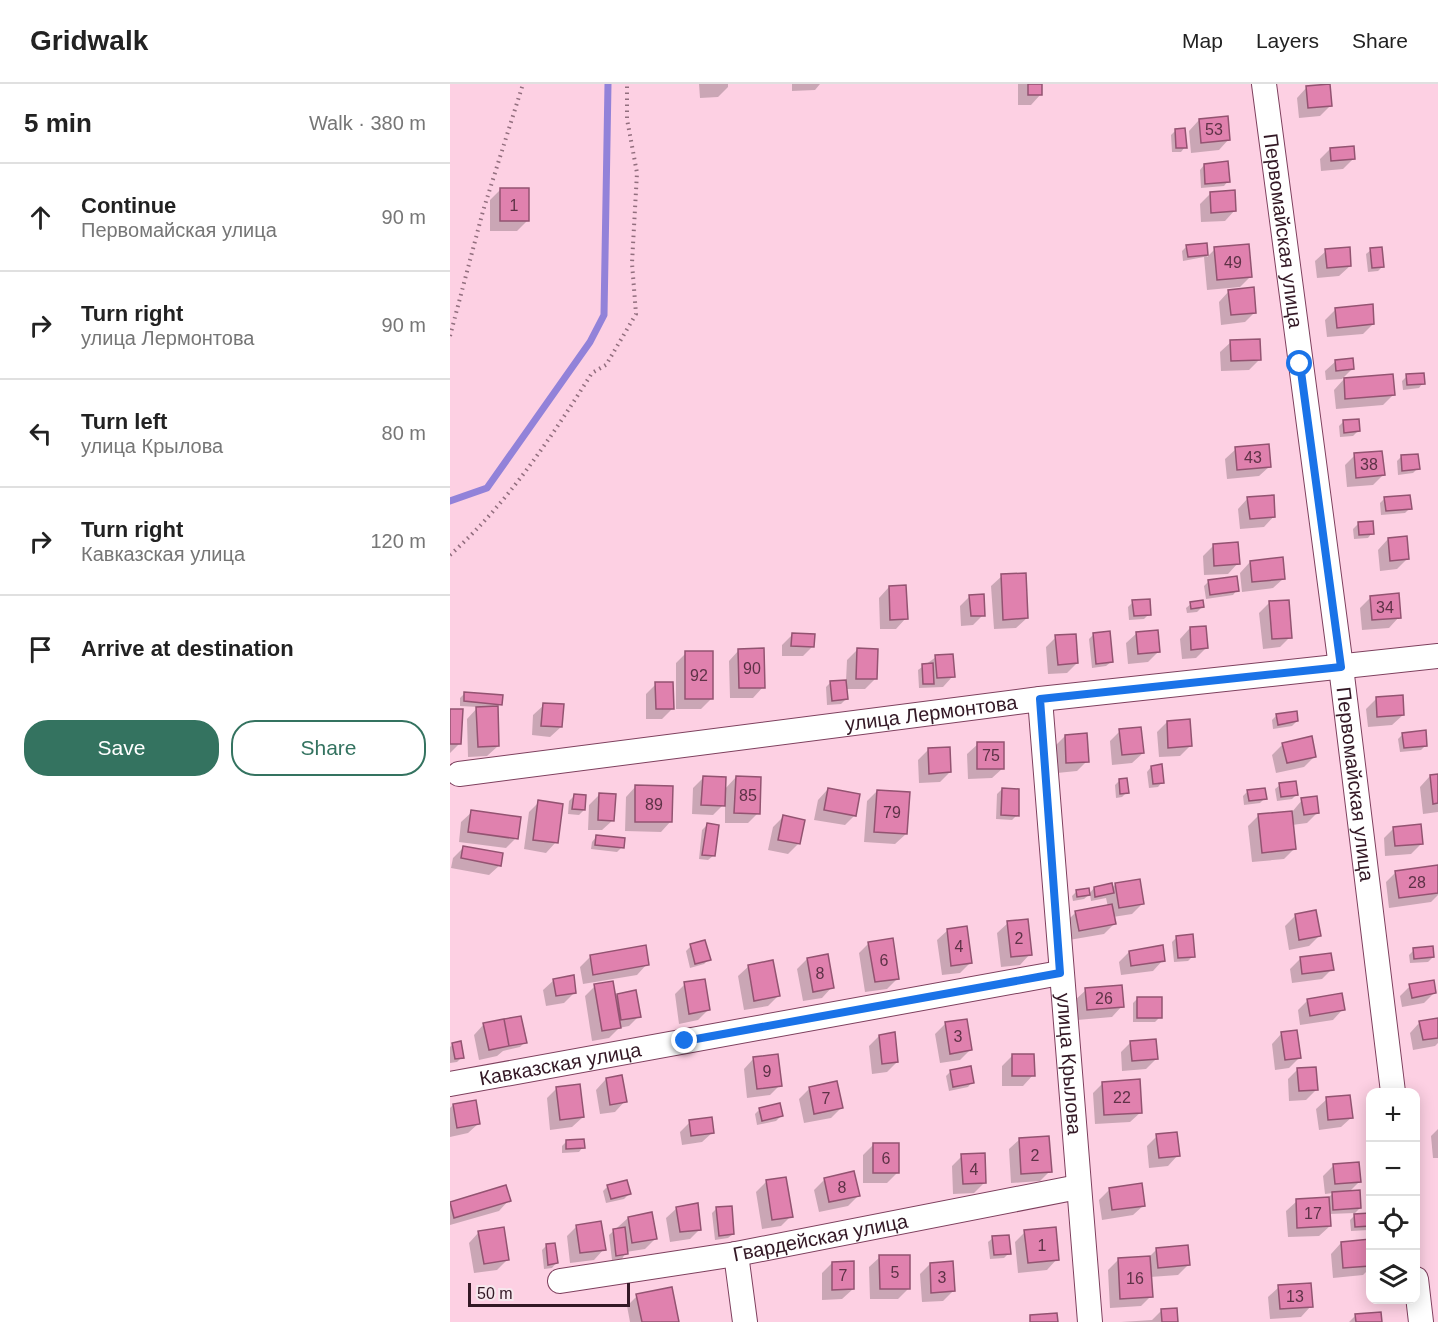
<!DOCTYPE html>
<meta charset="utf-8">
<style>
:root{--surface:#fff;--page:#f2f2f2;--text:#222;--muted:#767676;--line:#e0e0e0;--accent:#347360}
body{margin:0;font-family:Arial,sans-serif;background:var(--page);color:var(--text)}
.controls{position:absolute;right:18px;bottom:18px;display:grid;overflow:hidden;border-radius:12px;box-shadow:0 3px 15px #0003}
.controls button{width:54px;height:54px;display:grid;place-items:center;padding:0;border:0;border-bottom:2px solid var(--line);background:var(--surface);color:var(--text);font:30px sans-serif}
.scale{position:absolute;left:18px;bottom:15px;width:162px;box-sizing:border-box;padding-left:6px;border:3px solid #331825;border-top:0;font-size:16px;line-height:21px;white-space:nowrap;color:#331825;-webkit-text-stroke:4px #f6e7ed;paint-order:stroke}
.stop{position:absolute;width:18px;height:18px;margin:-14px;border:4px solid #1a73e8;border-radius:50%;background:#fff}
.stop.end{background:#1a73e8;border-color:#fff;box-shadow:0 2px 6px #0008}
.list{margin:0;padding:0;list-style:none}
h2{display:flex;justify-content:space-between;align-items:center;height:78px;margin:0;padding:0 24px;font-size:26px}
h2 small{font-size:20px;font-weight:400;color:var(--muted)}
.list li{display:grid;grid-template-columns:39px 1fr auto;gap:18px;align-items:center;box-sizing:border-box;height:108px;padding:0 24px;border-top:2px solid var(--line)}
.list b{display:block;font-size:22px;white-space:nowrap}
.list p{margin:0;font-size:20px;white-space:nowrap;color:var(--muted)}
.list em{font-size:20px;font-style:normal;color:var(--muted)}
.actions{display:flex;gap:12px;padding:18px 24px}
.actions a{flex:1;padding:14px 0;border:2px solid var(--accent);border-radius:24px;text-align:center;font-size:21px;color:var(--accent)}
.actions .main{background:var(--accent);color:#fff}
.icon{flex:none;width:33px;height:33px;fill:none;stroke:currentColor;stroke-width:2;stroke-linecap:round;stroke-linejoin:round}
.map{position:relative;flex:none;width:988px;height:1238px;overflow:hidden}
header{display:flex;align-items:center;gap:36px;box-sizing:border-box;height:84px;padding:0 30px;background:var(--surface);border-bottom:2px solid var(--line)}
header strong{font-size:28px}
nav{display:flex;gap:33px;margin-inline-start:auto;font-size:21px}
main{display:flex}
aside{flex:1;background:var(--surface)}
.map>svg:first-child{display:block}
</style>
<header>
<strong>Gridwalk</strong>
<nav><a>Map</a><a>Layers</a><a>Share</a></nav>
</header>
<main>
<aside>
<h2>5 min<small>Walk · 380 m</small></h2>
<ul class="list">
<li><svg class="icon" aria-label="ahead" viewBox="0 0 24 24"><path d="M12 20V5M6 11l6-6 6 6"/></svg><div><b>Continue</b><p>Первомайская улица</p></div><em>90 m</em></li>
<li><svg class="icon" aria-label="right" viewBox="0 0 24 24"><path d="M7 20v-9h11M14 6l5 5-5 5"/></svg><div><b>Turn right</b><p>улица Лермонтова</p></div><em>90 m</em></li>
<li><svg class="icon" aria-label="left" viewBox="0 0 24 24"><path d="M17 20v-9H6M10 6l-5 5 5 5"/></svg><div><b>Turn left</b><p>улица Крылова</p></div><em>80 m</em></li>
<li><svg class="icon" aria-label="right" viewBox="0 0 24 24"><path d="M7 20v-9h11M14 6l5 5-5 5"/></svg><div><b>Turn right</b><p>Кавказская улица</p></div><em>120 m</em></li>
<li><svg class="icon" aria-label="arrive" viewBox="0 0 24 24"><path d="M6 21V4h12l-3 4 3 4H6"/></svg><div><b>Arrive at destination</b></div></li>
</ul>
<div class="actions"><a class="main">Save</a><a>Share</a></div>
</aside>
<div class="map">
<svg width="988" height="1238" viewBox="0 0 988 1238">
<rect width="100%" height="100%" fill="#fdd0e3"/>
<path fill="#0003" d="M249,0h29v3l-10,10 -18,1z
M342,0h28l-5,6 -23,1z
M568,0h23v10l-10,11h-13z
M857,3l24,18 -11,11 -21,2 -2,-20z
M749,36l30,19 -10,11 -28,3 -2,-22z
M726,46l9,17 -4,5h-9l-1,-17z
M880,65l24,9 -11,11 -22,2 -1,-12z
M754,81l24,16 -4,5 -23,2 -1,-18z
M50,106l27,31 -10,10h-27v-31z
M760,110l25,16 -10,11 -24,1 -1,-18z
M755,160l2,13 8,-8 35,28 -10,10 -33,3 -3,-33 -21,4 -1,-10 5,-5z
M921,166l12,16 -5,5 -10,1 -2,-18z
M876,167l24,15 -11,10 -22,2 -2,-17z
M779,207l26,21 -10,10 -24,3 -2,-23z
M886,225l37,15 -10,10 -36,3 -2,-17z
M781,258l28,18 -10,10 -28,1 -1,-19z
M886,277l16,8 -10,10 -16,1 -1,-9z
M957,292l16,7 -4,5 -16,2 -1,-9z
M894,295l49,16 -10,10 -47,4 -2,-19z
M894,337l14,10 -5,5 -13,1 -1,-11z
M786,365l34,17 -11,10 -32,3 -2,-20z
M905,371l28,20 -10,10 -26,2 -2,-22z
M951,373l17,11 -5,5 -15,2 -1,-14z
M798,414l26,18 -10,11 -24,2 -2,-20z
M935,414l25,10 -5,5 -24,2 -1,-12z
M908,440l14,9 -4,5 -14,1 -1,-10z
M938,455l19,20 -10,10 -17,2 -2,-21z
M763,462l25,17 -10,11 -24,1 -1,-19z
M800,478l34,16 -11,10 -31,4 -2,-19z
M552,492l25,42 -11,10 -22,1 -3,-43z
M759,497l28,9 -4,5 -27,4 -2,-13z
M439,503l17,31 -10,11h-16l-1,-31z
M520,512l13,19 -10,10 -12,1 -1,-20z
M921,513l28,20 -10,11 -27,2 -2,-22z
M683,518l16,12 -5,5 -15,1 -1,-13z
M820,518l20,35 -10,10 -17,2 -4,-36z
M741,520l11,3 -5,5 -10,1 -1,-5z
M740,544l16,20 -10,10 -14,1 -2,-20z
M687,549l21,19 -10,10 -20,2 -2,-21z
M644,550l17,28 -5,4 -14,2 -3,-29z
M342,551l21,11 -10,10h-21v-11z
M606,553l21,26 -10,10 -19,1 -2,-27z
M289,566l24,37 -10,11h-23l-1,-37z
M407,566l18,29 -10,10h-20l1,10 -5,5 -14,1 -1,-18 5,-5 15,-1 1,-21z
M236,569l25,46 -10,10h-25v-46z
M486,573l17,19 -10,11 -24,1 -1,-18z
M206,600l16,25 -10,10h-16v-25z
M15,609l35,11 -4,4 2,38 -11,10 -19,1 -1,-38 11,-12 -18,-1v-8z
M926,615l27,16 -11,10 -24,2 -2,-18z
M94,621l17,22 -11,10 -18,-2 1,-20z
M0,626l10,33 -10,10z
M826,632l21,5 -5,5 -19,3 -1,-9z
M717,638l23,24 -10,10 -21,1 -2,-25z
M670,647l23,22 -11,10 -20,2 -2,-24z
M953,650l23,11 -5,5 -21,2 -2,-13z
M615,652l22,25 -10,10 -20,2 -2,-27z
M528,660l25,24 -11,10 -24,1 -1,-25z
M833,660l32,12 -11,11 -28,6 -4,-18z
M478,666l22,22 -10,10 -21,1 -1,-23z
M701,683l11,15 -4,5 -9,1 -2,-16z
M980,692h8v36l-15,2 -3,-27z
M286,693l22,36 -10,10h-23v-20l-12,12 -21,-1 1,-26 10,-10 21,12z
M670,696l7,12 -5,5 -6,1 -1,-13z
M830,701l17,9 -5,5 -15,2 -2,-12z
M186,702l35,35 -10,11 -36,-1 1,-34z
M378,705l27,26 -10,10 -31,-5 4,-20z
M552,705l15,26 -5,5 -16,-1 1,-25z
M427,707l29,43 -11,10 -31,-2 3,-41z
M798,707l17,7 -5,5 -16,2 -1,-9z
M150,710l13,26 -11,10h-14l1,-25z
M124,712l10,14 -5,5 -11,-1 1,-13z
M852,716l16,12 -11,11 -15,2 2,24 -10,10 -32,3 -4,-36 10,-10 34,-4z
M89,718l17,40 -10,11 -22,-4 5,-37z
M22,728l44,26 -10,10 -47,-6 2,-20z
M333,733l16,26 -11,11 -20,-4 5,-23z
M257,741l6,31 -5,4 -9,-1 3,-29z
M944,744l28,15 -11,11 -26,2 -1,-18z
M146,753l26,10 -5,5 -26,-3 1,-7z
M14,763l36,18 -11,10 -38,-7 2,-10z
M988,783v28l-7,7 -42,6 -3,-26 10,-10z
M666,800l26,20 -10,10 -19,3 1,7 -10,10 -35,6 -3,-18 10,-10 32,-5 -2,-9 -15,3 -1,-7 -6,5 -11,2 -1,-5 5,-5 12,3 5,-6h18z
M846,831l23,21 -10,10 -20,4 -4,-24z
M558,839l22,31 -10,11 -19,2 -4,-34z
M498,846l22,33 -10,10 -18,2 -5,-35z
M727,853l16,19 -5,5 -14,1 -2,-20z
M419,859l29,35 -11,11 -22,3 -6,-39z
M241,862l18,13 -5,5 -14,4 -4,-17z
M964,866l19,7 -5,5 -18,1 -1,-8z
M679,868l34,8 -10,11 -32,4 -2,-13z
M141,872l56,8 -10,11 -54,9 -3,-17z
M357,875l25,28 -10,11 -19,3 -6,-32z
M850,875l32,10 -10,10 -30,4 -2,-14z
M299,882l29,30 -10,10 -24,4 -6,-34z
M104,896l21,12 -11,11 -18,3 -3,-16z
M235,900l23,26 -10,10 -19,4 -4,-30z
M145,902l19,12 3,-3 22,21 -10,10 -10,2 -10,10 -17,3 -7,-45z
M960,902l24,7 -10,10 -22,4 -2,-11z
M636,906l36,16 -10,11 -35,3 -2,-20z
M688,914l22,19 -5,5h-22v-19z
M858,916l35,9 -10,11 -33,5 -2,-15z
M988,935v24l-3,3 -22,4 -3,-17 10,-11z
M496,939l24,27 -10,10 -20,3 -5,-29z
M34,940l41,18 -5,5 -17,4 -6,5 -18,4 -5,-25z
M832,949l17,25 -10,10 -14,2 -3,-26z
M429,952l18,26 -10,10 -15,2 -3,-28z
M681,958l25,17 -10,10 -24,2 -1,-19z
M3,960l9,13 -5,5 -7,1v-16z
M562,972l21,19 -10,11h-21v-20z
M304,974l26,27 -10,10 -23,3 -3,-29z
M848,985l18,21 -10,10 -17,1 -1,-22z
M501,987l21,11 -4,5 -19,4 -3,-15z
M156,995l19,22 -10,11 -15,2 -4,-24z
M653,999l38,29 -11,10 -35,2 -2,-31z
M107,1004l26,29 -11,10 -22,3 -3,-32z
M359,1005l32,19 -10,10 -27,5 -5,-24z
M877,1015l25,18 -11,10 -22,3 -3,-21z
M3,1021l26,18 -11,10 -18,4v-29z
M329,1021l2,11 -5,5 -19,4 -2,-11 4,-4z
M240,1038l23,10 -11,10 -20,3 -2,-13z
M988,1045v29h-5l-2,-22z
M707,1052l21,19 -10,11 -19,2 -2,-22z
M570,1055l30,32 -10,10 -29,2 -2,-34z
M116,1058l17,5 -4,5 -17,1v-7z
M423,1061l25,27 -11,11h-24v-28z
M512,1072l22,27 -10,10 -21,1 -1,-28z
M884,1081l26,16 -12,12 12,15 -5,5 -26,1 1,12 -11,10 -31,1 -2,-26 11,-10 30,-2 6,-6 -8,1 -2,-18z
M375,1095l33,17 -10,10 -29,6 -5,-22z
M317,1097l24,35 -10,10 -19,3 -6,-37z
M158,1102l21,8 -5,5 -18,4 -3,-12z
M55,1103l4,13 -10,11 -49,14v-22z
M660,1105l34,16 -11,10 -31,5 -3,-20z
M227,1124l23,21 -10,10 -20,3 -4,-24z
M267,1124l16,26 -5,4 -13,2 -3,-27z
M920,1130l-1,16 -18,1 -1,-11 5,-5z
M178,1134l27,21 -10,10 -19,3 -4,7 -10,1 -3,-25z
M127,1142l27,23 -10,11 -24,3 -3,-27z
M29,1148l29,27 -11,11 -23,3 -5,-30z
M575,1148l32,27 -10,11 -29,3 -3,-31z
M543,1154l16,15 -5,5 -14,1 -2,-17z
M920,1157v27l-7,7 -30,3 -2,-24 10,-11z
M97,1161l9,18 -4,5 -8,1 -2,-19z
M707,1165l31,16 -10,10 -28,2 1,19 -10,10 -31,2 -2,-38 10,-10 30,-2z
M430,1173l29,31 -11,11h-28l-1,-32z
M382,1179l21,26 -11,10 -20,1v-27z
M480,1180l23,27 -10,10 -21,1 -2,-28z
M829,1203l32,19 -10,11 -31,2 -2,-22z
M187,1212l40,26h-47l-3,-16z
M711,1227l16,11h-56l31,-2z
M906,1231l24,7h-31z"/>
<g fill="none" stroke-linecap="round" stroke-linejoin="round">
<path stroke="#9282d9" stroke-width="7" d="M0,417l37,-13 103,-146 14,-27 4,-231"/>
</g>
<path fill="#e081ae" stroke="#935371" stroke-width="1.5" d="M578,0h14v11h-14z
M880,0l2,22 -24,2 -2,-22z
M778,32l2,24 -29,3 -2,-24z
M735,44l2,20h-11l-1,-19z
M904,62l1,13 -24,2 -1,-13z
M778,77l2,21 -25,2 -1,-20z
M50,104h29v33h-29z
M785,106l1,21 -25,2 -1,-21z
M757,159l1,12 -20,2 -2,-12z
M799,160l3,33 -35,3 -3,-33z
M900,163l1,19 -24,2 -2,-19z
M932,163l2,20 -12,1 -2,-20z
M804,203l2,26 -25,2 -3,-25z
M923,220l1,20 -37,4 -2,-20z
M810,255l1,21 -30,1 -1,-21z
M903,274l1,11 -18,2 -1,-11z
M974,289l1,11 -18,1 -1,-11z
M943,290l2,21 -50,4 -1,-21z
M909,335l1,12 -16,2 -1,-13z
M819,360l2,23 -34,3 -2,-23z
M932,367l3,24 -29,3 -2,-25z
M968,370l2,15 -18,2 -1,-16z
M824,411l1,22 -25,2 -3,-22z
M960,411l2,14 -26,2 -2,-14z
M923,437l1,13 -15,1 -1,-13z
M957,452l2,23 -19,2 -2,-23z
M788,458l2,22 -26,2 -1,-22z
M833,473l2,22 -33,3 -2,-21z
M576,489l2,45 -25,2 -2,-46z
M787,492l2,15 -29,4 -2,-15z
M456,501l2,34 -18,1 -1,-34z
M949,509l2,25 -29,2 -2,-24z
M534,510l1,22h-14l-2,-21z
M700,515l1,16 -17,1 -2,-16z
M753,516l1,7 -13,2 -1,-7z
M839,516l3,38 -20,1 -3,-38z
M756,542l2,22 -17,2 -1,-23z
M708,546l2,22 -22,2 -2,-22z
M660,547l3,31 -17,2 -3,-31z
M342,549l23,1 -1,13 -23,-1z
M626,550l2,29 -20,2 -3,-30z
M314,564l1,40h-26l-1,-39z
M407,564l21,1 -1,30h-21z
M235,567h28v48h-28z
M503,570l2,23 -18,1 -2,-23z
M483,579l1,21h-11l-1,-20z
M396,596l2,19 -16,2 -2,-20z
M205,598h18l1,27h-18z
M14,608l39,3 -1,10 -38,-4z
M953,611l1,20 -27,2 -1,-20z
M93,619l21,1 -2,23 -21,-1z
M48,622l1,40 -21,1 -2,-40z
M0,625h13l-2,35h-11z
M847,627l1,10 -20,4 -2,-11z
M740,635l2,27 -24,2 -1,-27z
M691,643l3,26 -22,2 -3,-26z
M976,646l1,16 -23,2 -2,-15z
M637,649l2,29 -23,1 -1,-28z
M862,652l4,21 -29,6 -5,-20z
M527,658h27v27h-27z
M500,663l1,25 -22,2 -1,-26z
M712,680l2,19 -11,1 -2,-18z
M988,690v29l-5,1 -3,-29z
M253,692l23,1 -1,29 -24,-1z
M286,692l25,1 -1,37 -26,-1z
M677,694l2,15 -9,1 -1,-15z
M846,697l2,14 -17,2 -2,-14z
M185,701l38,1 -1,36h-37z
M378,704l32,6 -4,22 -32,-6z
M552,704l17,1v27l-18,-1z
M815,704l2,11 -18,2 -2,-11z
M427,706l33,2 -3,42 -33,-2z
M149,709l17,1 -2,27 -16,-1z
M124,710l12,1 -1,15 -13,-1z
M867,712l2,17 -15,2 -3,-17z
M88,716l25,4 -5,39 -25,-3z
M21,726l50,7 -3,22 -50,-7z
M842,727l4,38 -34,4 -4,-39z
M333,731l22,5 -5,24 -22,-4z
M257,739l12,2 -4,31 -13,-1z
M971,740l2,20 -28,2 -2,-19z
M146,751l29,3 -1,10 -29,-3z
M13,762l40,7 -2,13 -40,-8z
M988,781v28l-39,5 -4,-27z
M690,795l4,25 -25,4 -4,-25z
M662,799l2,10 -19,4 -1,-10z
M639,804l1,7 -13,2 -1,-7z
M662,820l4,20 -37,7 -4,-20z
M866,826l5,26 -22,4 -4,-26z
M578,835l4,36 -21,2 -4,-36z
M517,842l5,37 -21,3 -4,-37z
M743,850l2,23 -17,1 -2,-22z
M443,854l6,41 -24,3 -7,-40z
M255,856l6,20 -16,4 -5,-20z
M196,861l3,20 -56,10 -3,-20z
M713,861l2,16 -34,5 -2,-15z
M983,862l1,11 -20,2 -1,-11z
M881,869l3,17 -32,4 -2,-17z
M378,870l6,34 -21,4 -6,-34z
M323,876l7,36 -26,5 -6,-36z
M124,891l2,18 -20,3 -3,-17z
M255,895l5,31 -21,4 -5,-32z
M984,896l2,13 -24,5 -3,-14z
M163,897l8,47 -19,3 -8,-47z
M672,901l2,22 -37,3 -2,-22z
M186,906l5,27 -20,3 -4,-26z
M892,909l3,17 -35,6 -3,-17z
M687,913h25v21h-25z
M71,932l6,27 -18,3 -5,-27z
M988,934v20l-15,2 -4,-19z
M54,935l5,27 -20,4 -6,-27z
M517,935l5,31 -22,4 -5,-32z
M847,946l4,28 -16,2 -4,-28z
M445,948l3,30 -16,2 -3,-29z
M706,955l2,20 -26,2 -2,-20z
M11,957l3,17 -9,1 -3,-16z
M328,970l4,32 -25,3 -4,-32z
M562,970h22l1,22h-23z
M521,982l3,17 -21,4 -3,-17z
M866,983l2,23 -19,1 -2,-23z
M172,991l5,27 -17,3 -4,-27z
M690,995l2,34 -38,2 -2,-33z
M387,997l6,27 -29,6 -5,-27z
M130,1000l4,33 -24,3 -4,-33z
M900,1011l3,23 -25,2 -2,-23z
M26,1016l4,24 -23,4 -4,-24z
M330,1019l3,13 -21,5 -3,-13z
M262,1033l2,16 -23,3 -2,-16z
M727,1048l3,24 -21,2 -3,-24z
M599,1052l3,36 -31,2 -2,-36z
M134,1055l1,9 -19,1v-9z
M423,1059h26v30h-26z
M535,1069l1,30 -23,1 -2,-30z
M909,1078l2,20 -26,2 -2,-20z
M404,1087l6,25 -31,6 -5,-24z
M336,1093l7,40 -21,3 -6,-40z
M177,1096l4,14 -20,5 -4,-14z
M692,1099l3,23 -33,4 -3,-22z
M56,1101l5,16 -57,17 -4,-16z
M910,1106l1,18 -28,2 -1,-18z
M879,1113l2,29 -34,2 -1,-29z
M248,1119l3,27 -21,2 -4,-25z
M282,1122l2,28 -15,2 -3,-29z
M202,1128l5,27 -25,4 -4,-26z
M920,1129v13l-15,1 -1,-13z
M151,1137l5,29 -26,3 -4,-28z
M54,1143l5,33 -25,4 -6,-33z
M175,1143l3,27 -12,2 -3,-27z
M606,1143l3,33 -31,3 -4,-33z
M559,1151l2,19 -17,1 -2,-19z
M920,1155v27l-27,2 -2,-26z
M105,1159l3,20 -10,2 -2,-21z
M738,1161l2,20 -32,3 -2,-20z
M429,1171h31v34h-30z
M700,1172l3,41 -33,2 -2,-41z
M404,1177v28l-22,1v-28z
M503,1177l2,30 -24,2 -1,-30z
M861,1199l2,24 -33,2 -2,-24z
M222,1203l7,35h-37l-6,-28z
M727,1224l1,14h-16l-1,-13z
M931,1228l1,10h-26l-1,-8z
M607,1229l1,9h-28v-7z"/>
<g fill="none" stroke-linecap="round" stroke-linejoin="round">
<g stroke="#7e405e" stroke-width="26">
<g id="minor">
<path id="s1" d="M814,0l77,583 52,425"/>
<path id="s2" d="M590,615l50,623"/>
<path id="s3" d="M9,690l581,-75 398,-43"/>
<path id="s4" d="M0,1000l610,-111"/>
<path d="M286,1170l9,68"/>
<path d="M966,1195l5,43"/>
<path id="s5" d="M110,1197l176,-27 342,-67"/>
</g>
</g>
<path stroke="#926e7e" stroke-width="4" stroke-dasharray="1.5 4.5" stroke-linecap="butt" d="M0,252l33,-125 40,-127
M0,471c58,-52 100,-116 142,-182l14,-8 30,-51 -4,-51 5,-90 -10,-54v-35"/>
<use href="#minor" stroke="#fff" stroke-width="24"/>
</g>
<g fill="none" stroke-linecap="round" stroke-linejoin="round">
<path stroke="#1a73e8" stroke-width="8" d="M235,957l375,-68 -20,-274 301,-32 -41,-303"/>
</g>
<g text-anchor="middle" dominant-baseline="central" stroke-width="4.5" stroke-linejoin="round" paint-order="stroke">
<g font-size="16" fill="#5e3247">
<text x="764" y="45">53</text>
<text x="64" y="121">1</text>
<text x="783" y="178">49</text>
<text x="803" y="373">43</text>
<text x="919" y="380">38</text>
<text x="935" y="523">34</text>
<text x="302" y="584">90</text>
<text x="249" y="591">92</text>
<text x="541" y="671">75</text>
<text x="298" y="711">85</text>
<text x="204" y="720">89</text>
<text x="442" y="728">79</text>
<text x="967" y="798">28</text>
<text x="569" y="854">2</text>
<text x="509" y="862">4</text>
<text x="434" y="876">6</text>
<text x="370" y="889">8</text>
<text x="654" y="914">26</text>
<text x="508" y="952">3</text>
<text x="317" y="987">9</text>
<text x="672" y="1013">22</text>
<text x="376" y="1014">7</text>
<text x="585" y="1071">2</text>
<text x="436" y="1074">6</text>
<text x="524" y="1085">4</text>
<text x="392" y="1103">8</text>
<text x="863" y="1129">17</text>
<text x="592" y="1161">1</text>
<text x="445" y="1188">5</text>
<text x="393" y="1191">7</text>
<text x="492" y="1193">3</text>
<text x="685" y="1194">16</text>
<text x="845" y="1212">13</text>
</g>
<g font-size="20" fill="#331825" stroke="#f6e7ed">
<text stroke="none"><textPath href="#s1" startOffset="148">Первомайская улица</textPath></text>
<text stroke="none"><textPath href="#s3" startOffset="476">улица Лермонтова</textPath></text>
<text stroke="none"><textPath href="#s1" startOffset="706">Первомайская улица</textPath></text>
<text stroke="none"><textPath href="#s4" startOffset="112">Кавказская улица</textPath></text>
<text stroke="none"><textPath href="#s2" startOffset="366">улица Крылова</textPath></text>
<text stroke="none"><textPath href="#s5" startOffset="264">Гвардейская улица</textPath></text>
</g>
</g>
</svg>
<div class="controls">
<button>+</button>
<button>−</button>
<button><svg class="icon" aria-label="locate" viewBox="0 0 24 24"><circle cx="12" cy="12" r="6"/><path d="M12 2v4M12 18v4M2 12h4M18 12h4"/></svg></button>
<button><svg class="icon" aria-label="layers" viewBox="0 0 24 24"><path d="M12 4l9 5-9 5-9-5zM3 14l9 5 9-5"/></svg></button>
</div>
<div class="scale">50 m</div>
<div class="stop" style="left:850px;top:280px"></div>
<div class="stop end" style="left:235px;top:957px"></div>
</div>
</main>
